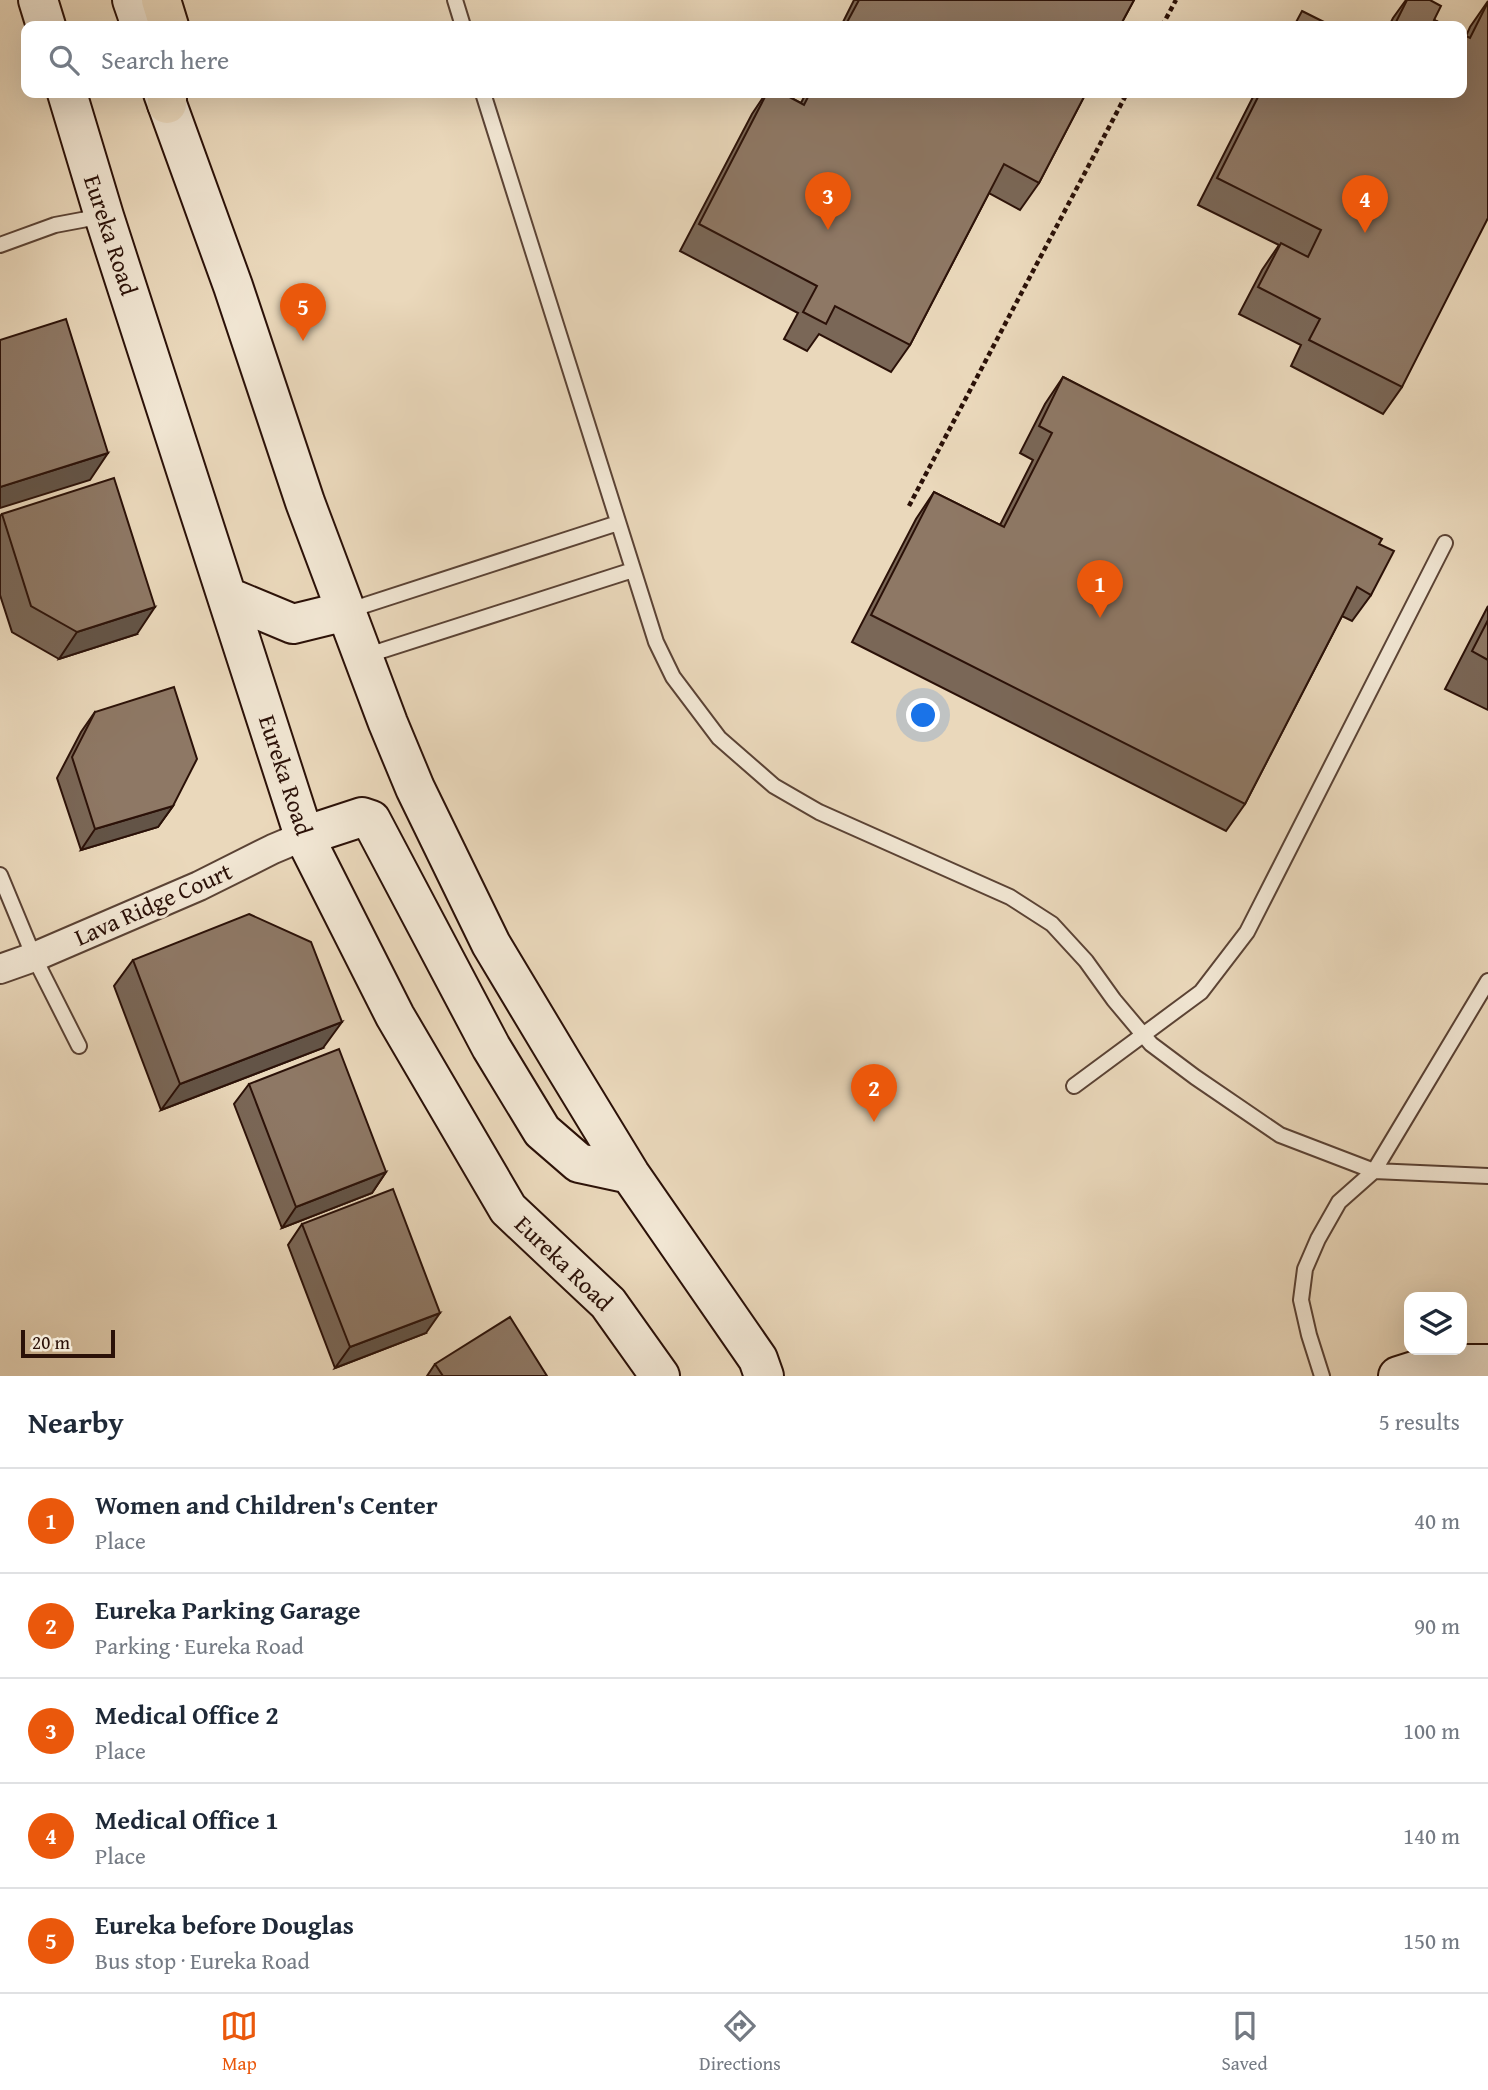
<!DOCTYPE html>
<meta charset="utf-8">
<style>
:root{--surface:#fff;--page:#f6f6f7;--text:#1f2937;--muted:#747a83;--line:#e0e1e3;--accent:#ea580c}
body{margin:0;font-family:"Gentium Book Plus",serif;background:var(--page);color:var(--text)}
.controls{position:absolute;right:21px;bottom:21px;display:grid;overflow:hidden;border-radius:14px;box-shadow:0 7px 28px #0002}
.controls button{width:63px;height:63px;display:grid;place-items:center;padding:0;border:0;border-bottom:2px solid var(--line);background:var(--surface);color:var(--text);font:35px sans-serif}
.scale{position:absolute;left:21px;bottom:18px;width:94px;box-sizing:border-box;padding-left:7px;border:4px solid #2b1108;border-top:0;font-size:19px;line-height:24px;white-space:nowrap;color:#2b1108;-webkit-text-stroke:5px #f1e6d3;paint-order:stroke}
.you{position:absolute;left:924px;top:716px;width:24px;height:24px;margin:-18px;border:5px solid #fff;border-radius:50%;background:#1a73e8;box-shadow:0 0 0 10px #1a73e833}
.badge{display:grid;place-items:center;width:46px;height:46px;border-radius:50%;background:var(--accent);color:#fff;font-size:23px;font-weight:700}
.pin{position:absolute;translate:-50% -58px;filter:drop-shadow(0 2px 4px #0008)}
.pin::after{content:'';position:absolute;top:37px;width:24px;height:21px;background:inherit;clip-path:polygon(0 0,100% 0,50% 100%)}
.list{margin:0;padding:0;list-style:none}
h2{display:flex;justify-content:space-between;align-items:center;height:91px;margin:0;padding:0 28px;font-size:30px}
h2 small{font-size:23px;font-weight:400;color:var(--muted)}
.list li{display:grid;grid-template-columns:46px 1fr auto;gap:21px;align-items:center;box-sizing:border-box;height:105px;padding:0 28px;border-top:2px solid var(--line)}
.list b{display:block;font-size:26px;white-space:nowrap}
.list p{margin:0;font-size:23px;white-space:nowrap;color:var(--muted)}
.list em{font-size:23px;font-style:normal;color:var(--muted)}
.icon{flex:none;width:38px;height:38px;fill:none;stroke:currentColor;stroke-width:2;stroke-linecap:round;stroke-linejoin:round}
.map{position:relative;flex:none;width:1488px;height:1376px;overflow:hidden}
.search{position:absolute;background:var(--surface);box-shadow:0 7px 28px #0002;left:21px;right:21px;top:21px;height:77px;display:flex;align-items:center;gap:18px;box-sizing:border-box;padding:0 24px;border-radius:14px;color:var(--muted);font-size:26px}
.sheet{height:616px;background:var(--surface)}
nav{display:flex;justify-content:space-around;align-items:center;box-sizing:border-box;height:98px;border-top:2px solid var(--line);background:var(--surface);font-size:19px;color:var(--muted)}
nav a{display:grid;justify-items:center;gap:4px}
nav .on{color:var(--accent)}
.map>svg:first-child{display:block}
</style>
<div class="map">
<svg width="1488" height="1376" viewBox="0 0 1488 1376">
<rect width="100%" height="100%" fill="#ead8bb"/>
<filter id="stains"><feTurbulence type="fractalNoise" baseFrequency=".00286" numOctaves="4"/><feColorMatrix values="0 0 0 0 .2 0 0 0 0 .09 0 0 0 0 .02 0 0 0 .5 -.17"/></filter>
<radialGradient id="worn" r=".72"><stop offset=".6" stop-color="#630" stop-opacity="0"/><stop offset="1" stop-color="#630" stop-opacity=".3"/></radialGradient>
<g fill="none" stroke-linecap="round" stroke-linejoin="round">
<g stroke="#5b4335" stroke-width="18">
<path id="lane" d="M455,0l8,26
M483,93l173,549 17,35 46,61 55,48 45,26 191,85 42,27 34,37 28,39 37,44 44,33 85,58 94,36 114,5
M0,245l55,-20 48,-9
M347,611l271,-88
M365,656l268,-86
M0,875l34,82 45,89
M1074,1086l127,-94 46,-60 198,-389
M1322,1376l-13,-41 -8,-35 4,-31 13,-30 21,-37 35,-31 114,-190"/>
</g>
<g stroke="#5b4335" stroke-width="32">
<path id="street" d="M0,969l34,-12 165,-71 74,-37 31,-13"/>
</g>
<g stroke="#2b1108" stroke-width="42">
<path id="secondary" d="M38,0l8,26
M132,0l9,26
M67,93l37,123 200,620 91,180 113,193 100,94 52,73
M163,93l70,193 72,216 83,221 27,65 76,156 72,120 67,110 128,185 6,17
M228,597l65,27 53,-13
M304,836l58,-19 9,3 120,227 51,84 37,32 51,11
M1398,1376l38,-12h52"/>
</g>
<g stroke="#2b1108" stroke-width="42">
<path id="primary" d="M161,0l8,26
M167,104v-11"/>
</g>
<path stroke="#2b1108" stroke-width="4.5" stroke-dasharray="5 3.5" stroke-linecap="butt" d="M1162,26l14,-26
M909,506l218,-413"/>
<use href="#lane" stroke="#f1e6d3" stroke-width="14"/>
<use href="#street" stroke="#f1e6d3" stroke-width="28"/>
<use href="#secondary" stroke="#f1e6d3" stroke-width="38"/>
<use href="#primary" stroke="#ead8bb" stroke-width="38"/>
</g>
<path fill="#7a6757" stroke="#2b1108" stroke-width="2" d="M854,0h280l-14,26h-279z
M1406,0h24l4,20 13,6h-58l4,-8z
M1488,1l-86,386 -19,27 -92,-48 10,-21 -62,-31 23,-44 17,-25 -81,-40 57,-112h207l4,-57 4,-9z
M766,93h16l19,10 5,-10h280l-47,90 -19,27 -31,-17 -79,152 -19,27 -72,-38 -12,17 -23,-12 14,-26 -118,-62 72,-137z
M1063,377l316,167 -8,51 -19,26 -10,-5 -97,188 -19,27 -374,-189 64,-123 18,-27 66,33 33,-65 -13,-7 25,-49z
M2,514l135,120 -78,25 -47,-27 -12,-37v-79z
M1488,606v104l-43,-21z
M95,712l78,94 -15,21 -77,23 -24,-72 24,-46z
M133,960l190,88 -162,62 -47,-124z
M249,1084l137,88 -14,21 -90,35 -48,-124z
M302,1224l124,109 -91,35 -47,-123z
M435,1364l112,12h-120z"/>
<path fill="#635447" stroke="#2b1108" stroke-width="2" d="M108,453l-18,27 -90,28v-21z
M155,607l-18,27 -78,25 18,-27z
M173,806l-15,21 -77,23 14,-21z
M342,1022l-19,26 -162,62 19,-26z
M386,1172l-14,21 -90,35 14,-21z
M440,1313l-14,20 -91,35 15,-21z"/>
<path fill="#8e7865" stroke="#2b1108" stroke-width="2" d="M859,0h275l-14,26h-275z
M1407,0h23l11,6 -7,14 13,6h-53z
M1488,2v216l-86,169 -93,-47 11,-21 -62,-32 23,-44 27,14 13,-27 -104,-52 43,-85h202v-59l8,4z
M1302,11l30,15h-38z
M767,93h15l22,12 6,-12h276l-47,90 -35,-19 -94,181 -75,-39 -9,18 -23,-12 14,-26 -118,-62z
M66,319l42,134 -108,34v-147z
M1063,377l319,162 -3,5 15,7 -23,44 -14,-8 -112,217 -374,-189 63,-123 70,35 48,-94 -13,-7z
M114,478l41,129 -78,25 -46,-26 -29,-92z
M1488,620v40l-16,-9z
M174,687l23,72 -24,47 -78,23 -23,-72 23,-45z
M249,914l62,28 31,80 -162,62 -47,-124z
M339,1049l47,123 -90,35 -47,-123z
M393,1189l47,124 -90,34 -48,-123z
M510,1317l37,59h-104l-8,-12z"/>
<g text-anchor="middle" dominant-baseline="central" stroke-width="6" stroke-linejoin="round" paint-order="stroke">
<g font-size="24" fill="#2b1108" stroke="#f1e6d3">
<text transform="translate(111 235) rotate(72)">Eureka Road</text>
<text transform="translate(286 775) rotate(72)">Eureka Road</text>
<text transform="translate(153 904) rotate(-24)">Lava Ridge Court</text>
<text transform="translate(564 1263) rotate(44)">Eureka Road</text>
</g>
</g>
<rect width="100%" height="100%" filter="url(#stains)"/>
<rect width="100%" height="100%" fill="url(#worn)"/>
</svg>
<div class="controls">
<button><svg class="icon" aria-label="layers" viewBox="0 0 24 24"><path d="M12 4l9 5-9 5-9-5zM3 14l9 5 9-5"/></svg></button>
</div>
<div class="scale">20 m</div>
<div class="you"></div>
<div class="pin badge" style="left:1100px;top:618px">1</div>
<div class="pin badge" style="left:874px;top:1122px">2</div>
<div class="pin badge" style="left:828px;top:230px">3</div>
<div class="pin badge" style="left:1365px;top:233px">4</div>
<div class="pin badge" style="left:303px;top:341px">5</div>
<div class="search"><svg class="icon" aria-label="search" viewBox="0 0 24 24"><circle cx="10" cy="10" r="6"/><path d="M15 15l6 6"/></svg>Search here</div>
</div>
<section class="sheet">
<h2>Nearby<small>5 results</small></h2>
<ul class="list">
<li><span class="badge">1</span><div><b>Women and Children's Center</b><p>Place</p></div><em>40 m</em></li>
<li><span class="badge">2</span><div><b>Eureka Parking Garage</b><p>Parking · Eureka Road</p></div><em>90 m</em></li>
<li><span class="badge">3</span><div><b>Medical Office 2</b><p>Place</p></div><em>100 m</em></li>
<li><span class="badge">4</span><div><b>Medical Office 1</b><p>Place</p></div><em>140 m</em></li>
<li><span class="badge">5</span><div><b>Eureka before Douglas</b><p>Bus stop · Eureka Road</p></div><em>150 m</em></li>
</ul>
</section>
<nav>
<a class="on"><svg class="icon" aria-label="map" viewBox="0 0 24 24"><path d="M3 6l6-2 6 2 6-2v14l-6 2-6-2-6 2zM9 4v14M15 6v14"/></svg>Map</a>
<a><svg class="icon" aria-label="directions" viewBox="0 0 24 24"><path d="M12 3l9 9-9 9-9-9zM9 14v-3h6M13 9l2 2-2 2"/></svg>Directions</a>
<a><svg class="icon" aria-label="saved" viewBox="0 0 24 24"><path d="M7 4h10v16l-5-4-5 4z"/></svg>Saved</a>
</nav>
